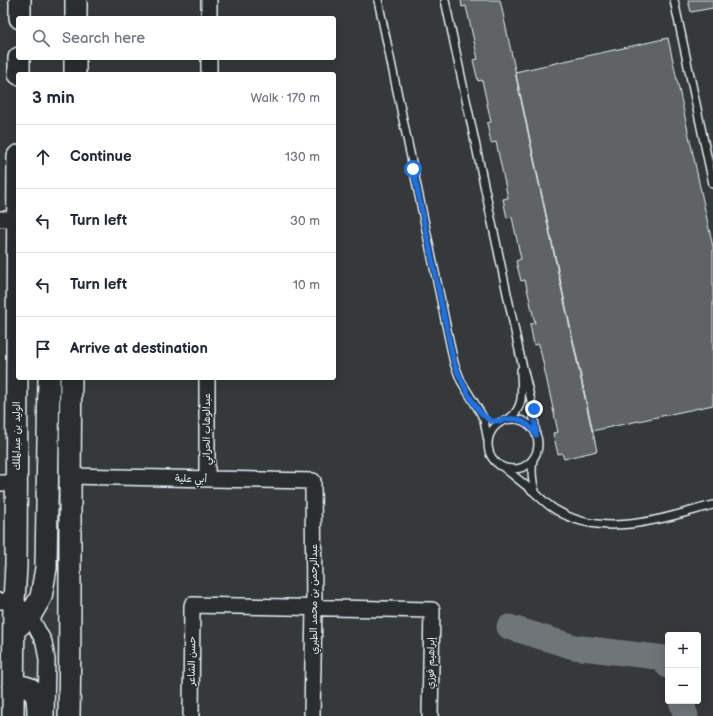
<!DOCTYPE html>
<meta charset="utf-8">
<style>
:root{--surface:#fff;--page:#f2f2f3;--text:#1f2937;--muted:#747a83;--line:#e0e1e3}
body{margin:0;font-family:"Balsamiq Sans","Playpen Sans Arabic",sans-serif;background:var(--page);color:var(--text)}
.controls{position:absolute;right:12px;bottom:12px;display:grid;overflow:hidden;border-radius:4px;box-shadow:0 4px 16px #0002}
.controls button{width:36px;height:36px;display:grid;place-items:center;padding:0;border:0;border-bottom:1px solid var(--line);background:var(--surface);color:var(--text);font:20px sans-serif}
.stop{position:absolute;width:12px;height:12px;margin:-9px;border:3px solid #1a73e8;border-radius:50%;background:#fff}
.stop.end{background:#1a73e8;border-color:#fff;box-shadow:0 1px 4px #0008}
.list{margin:0;padding:0;list-style:none}
h2{display:flex;justify-content:space-between;align-items:center;height:52px;margin:0;padding:0 16px;font-size:17px}
h2 small{font-size:13px;font-weight:400;color:var(--muted)}
.list li{display:grid;grid-template-columns:26px 1fr auto;gap:12px;align-items:center;box-sizing:border-box;height:64px;padding:0 16px;border-top:1px solid var(--line)}
.list b{display:block;font-size:15px;white-space:nowrap}
.list em{font-size:13px;font-style:normal;color:var(--muted)}
.icon{flex:none;width:22px;height:22px;fill:none;stroke:currentColor;stroke-width:2;stroke-linecap:round;stroke-linejoin:round}
.map{position:relative;flex:none;width:713px;height:716px;overflow:hidden}
.search{position:absolute;background:var(--surface);box-shadow:0 4px 16px #0002;left:16px;top:16px;width:320px;height:44px;display:flex;align-items:center;gap:10px;box-sizing:border-box;padding:0 14px;border-radius:4px;color:var(--muted);font-size:15px}
.panel{position:absolute;background:var(--surface);box-shadow:0 4px 16px #0002;left:16px;top:72px;width:320px;height:308px;border-radius:4px}
.map>svg:first-child{display:block}
</style>
<div class="map">
<svg width="713" height="716" viewBox="0 0 713 716">
<rect width="100%" height="100%" fill="#35393a"/>
<filter id="ink" filterUnits="userSpaceOnUse"><feTurbulence type="fractalNoise" baseFrequency=".025" numOctaves="2"/><feDisplacementMap in="SourceGraphic" scale="8" xChannelSelector="R" yChannelSelector="G"/><feConvolveMatrix kernelMatrix="1 2 1 2 8 2 1 2 1" color-interpolation-filters="sRGB"/></filter>
<g filter="url(#ink)">
<g fill="none" stroke-linecap="round" stroke-linejoin="round">
<path stroke="#707579" stroke-width="25" d="M509,627l65,20 91,11 3,8
M681,701l5,15"/>
</g>
<path fill="#5f6365" stroke="#e8f1f8" d="M461,0h39l97,451 -33,8 -2,-6 -4,1 -5,-21 5,-1 -19,-88 -5,1 -4,-21 5,-1 -10,-43 -4,1 -5,-20 5,-2 -9,-42 -5,1 -4,-19 5,-1 -12,-56 -5,1 -4,-20 4,-1 -9,-42 -4,1 -5,-21 5,-1 -12,-53 -4,1z
M688,0h25v8l-22,4z
M668,38l45,209v158l-121,26 -77,-359z"/>
<g fill="none" stroke-linecap="round" stroke-linejoin="round">
<g stroke="#e8f1f8" stroke-width="10">
<path id="lane" d="M378,0l76,363 7,18 19,31 4,8 4,21
M445,0l75,355 13,54 3,26
M674,0l39,184
M509,419c17,-13 12,-30 12,-49
M488 444a25 25 0 1 1 50 0a25 25 0 1 1-50 0Z
M533,459c-2,12 -1,23 3,35
M503,467c11,9 21,17 31,25 7,6 13,13 22,18 48,30 107,8 157,-5"/>
</g>
<g stroke="#e8f1f8" stroke-width="18">
<path id="street" d="M209,18v-18
M209,74v-16
M0,219h17
M69,476l244,5 1,127 -2,108
M207,479v-101
M0,483h17
M0,601h14l16,15 14,26 3,18 -1,55
M191,716l1,-111 240,5 -2,106"/>
</g>
<g stroke="#e8f1f8" stroke-width="24">
<path id="secondary" d="M20,18v-18
M76,18v-18
M19,74v-16
M75,74v-16
M14,630l16,-14 11,-19 5,-29 3,-190
M13,686c24,-1 25,9 25,30
M13,716l1,-115 2,-36 2,-409
M69,716c2,-113 0,-225 2,-338"/>
</g>
<use href="#lane" stroke="#2a2d2e" stroke-width="7"/>
<use href="#street" stroke="#2a2d2e" stroke-width="15"/>
<use href="#secondary" stroke="#2a2d2e" stroke-width="21"/>
</g>
</g>
<g fill="none" stroke-linecap="round" stroke-linejoin="round" filter="url(#ink)">
<path stroke="#1a73e8" stroke-width="5" d="M413,169l41,194c6,15 21,50 36,57 6,3 12,0 18,-1 13,-2 22,6 28,16l-2,-26"/>
</g>
<g text-anchor="middle" dominant-baseline="central" stroke-width="3" stroke-linejoin="round" paint-order="stroke">
<g font-size="10" fill="#e8f1f8" stroke="#2a2d2e">
<text transform="translate(207 429) rotate(-90)">عبدالوهاب الحراني</text>
<text transform="translate(17 436) rotate(-90)">الوليد بن عبدالملك</text>
<text transform="translate(191 479) rotate(1)">أبي علية</text>
<text transform="translate(314 599) rotate(-90)">عبدالرحمن بن محمد الطبري</text>
<text transform="translate(192 661) rotate(-89)">حسن الشاعر</text>
<text transform="translate(431 663) rotate(-89)">إبراهيم فوزي</text>
</g>
</g>
</svg>
<div class="controls">
<button>+</button>
<button>−</button>
</div>
<div class="stop" style="left:413px;top:169px"></div>
<div class="stop end" style="left:534px;top:409px"></div>
<div class="search"><svg class="icon" aria-label="search" viewBox="0 0 24 24"><circle cx="10" cy="10" r="6"/><path d="M15 15l6 6"/></svg>Search here</div>
<section class="panel">
<h2>3 min<small>Walk · 170 m</small></h2>
<ul class="list">
<li><svg class="icon" aria-label="ahead" viewBox="0 0 24 24"><path d="M12 20V5M6 11l6-6 6 6"/></svg><div><b>Continue</b></div><em>130 m</em></li>
<li><svg class="icon" aria-label="left" viewBox="0 0 24 24"><path d="M17 20v-9H6M10 6l-5 5 5 5"/></svg><div><b>Turn left</b></div><em>30 m</em></li>
<li><svg class="icon" aria-label="left" viewBox="0 0 24 24"><path d="M17 20v-9H6M10 6l-5 5 5 5"/></svg><div><b>Turn left</b></div><em>10 m</em></li>
<li><svg class="icon" aria-label="arrive" viewBox="0 0 24 24"><path d="M6 21V4h12l-3 4 3 4H6"/></svg><div><b>Arrive at destination</b></div></li>
</ul>
</section>
</div>
